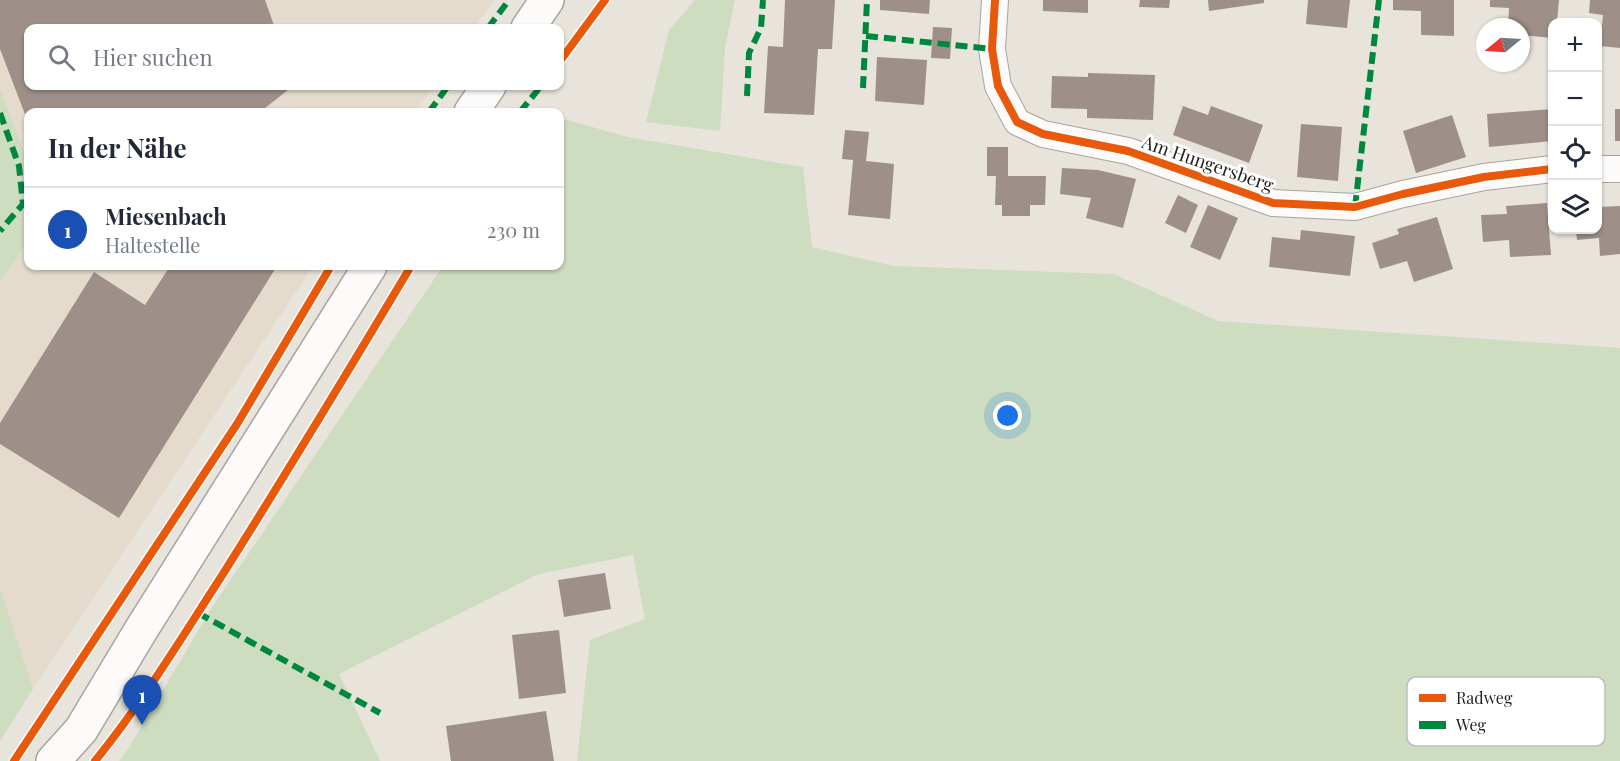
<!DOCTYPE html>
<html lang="de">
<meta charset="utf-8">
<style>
:root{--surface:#fff;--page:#f6f6f7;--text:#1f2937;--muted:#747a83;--line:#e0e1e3;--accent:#696660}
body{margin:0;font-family:"Playfair Display",serif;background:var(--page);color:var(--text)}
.controls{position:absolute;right:18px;top:18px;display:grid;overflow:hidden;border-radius:12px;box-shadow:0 2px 4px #0004}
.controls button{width:54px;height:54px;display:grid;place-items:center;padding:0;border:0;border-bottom:2px solid var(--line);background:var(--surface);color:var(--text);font:30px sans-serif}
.compass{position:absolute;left:1476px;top:18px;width:54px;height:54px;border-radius:50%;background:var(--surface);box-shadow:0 2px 4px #0004;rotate:252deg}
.you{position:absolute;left:1008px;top:416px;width:21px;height:21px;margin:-15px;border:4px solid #fff;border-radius:50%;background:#1a73e8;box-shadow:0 0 0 9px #1a73e833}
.badge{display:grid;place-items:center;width:39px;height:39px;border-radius:50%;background:var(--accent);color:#fff;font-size:20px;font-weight:700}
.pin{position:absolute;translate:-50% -50px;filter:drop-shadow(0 2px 3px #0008)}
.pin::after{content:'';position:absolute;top:32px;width:21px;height:18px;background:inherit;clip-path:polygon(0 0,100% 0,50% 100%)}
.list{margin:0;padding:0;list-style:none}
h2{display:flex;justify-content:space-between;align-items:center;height:78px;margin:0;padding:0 24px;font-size:26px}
h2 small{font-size:20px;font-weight:400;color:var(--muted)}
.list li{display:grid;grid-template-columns:39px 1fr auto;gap:18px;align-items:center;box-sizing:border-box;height:84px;padding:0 24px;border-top:2px solid var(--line)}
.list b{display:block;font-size:22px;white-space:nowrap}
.list p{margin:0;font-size:20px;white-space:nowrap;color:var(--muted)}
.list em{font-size:20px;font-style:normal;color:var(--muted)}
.icon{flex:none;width:33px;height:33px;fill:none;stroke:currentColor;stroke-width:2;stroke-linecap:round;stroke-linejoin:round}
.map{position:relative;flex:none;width:1620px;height:761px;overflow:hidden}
.search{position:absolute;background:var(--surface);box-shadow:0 2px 4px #0004;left:24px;top:24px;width:540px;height:66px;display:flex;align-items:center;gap:15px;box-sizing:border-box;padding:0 21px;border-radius:12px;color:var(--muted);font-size:22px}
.panel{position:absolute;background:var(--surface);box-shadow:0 2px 4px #0004;left:24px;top:108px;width:540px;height:162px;border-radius:12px}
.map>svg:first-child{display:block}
</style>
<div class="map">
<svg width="1620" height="761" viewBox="0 0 1620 761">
<rect width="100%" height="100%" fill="#e8e4dc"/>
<path fill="#e4dbcc" d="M0,0h494l-20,28h-446v58h406l-18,26h-388v50l-28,-73z
M28,242v24h285l-280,423 -33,-101v-306z"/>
<path fill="#cedcbf" d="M695,0h40l-10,47 -5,84 -74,-9 23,-92z
M0,89l28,73v80l-28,40z
M560,118l68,19 175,30 9,80 82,19 220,8 104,47 402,27v413h-1043l13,-121 55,-21 -12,-64 -94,19 -200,100 41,87h-261l9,-12 83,-140 232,-343h117z
M0,588l33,101 -33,52z"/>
<path fill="#9e9088" d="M0,0h265l10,28h-247v58h265l-33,26h-232v10l-28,-73z
M785,0h50l-3,49h-14l-4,66 -50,-2 4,-67 15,1z
M880,0h50l-1,14 -49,-4z
M1043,0h45v13l-45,-2z
M1140,0h30l-1,8 -30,-1z
M1208,0h56v3l-55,8z
M1308,0h42l-3,28 -41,-4z
M1393,0h61v36l-33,-1v-24l-28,-1z
M1490,0h69l-2,22h-5v16l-31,-3v-8h-13l1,-19 -19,-1z
M1590,0h30v48l-20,-2 3,-31 -14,-2z
M933,27l19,1 -2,31 -19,-1z
M877,57l50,3 -3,45 -49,-4z
M1088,73l67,2 -2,45 -66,-2v-9l-36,-1 1,-32 36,1z
M1183,106l25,9 3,-9 52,19 -14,38 -76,-28z
M1552,109v32l-63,6 -2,-33z
M1615,109h5v32h-5z
M1452,115l14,42 -50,16 -13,-42z
M1301,124l41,3 -4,54 -41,-4z
M845,130l24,2 -3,29 28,3 -4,55 -42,-4 5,-55 -11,-1z
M987,147h21v29h38l-1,29h-15v11h-28v-11h-7l1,-29h-9z
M1062,168l36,2 38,9 -13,49 -37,-10 5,-20 -31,-4z
M1178,195l20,10 -12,28 -21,-10z
M1547,203l4,52 -41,2 -1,-17 -26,2 -2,-27 26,-1 -1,-8z
M1208,205l30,13 -18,42 -30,-13z
M1620,206v48l-20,2 -1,-18 -22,2 -1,-10h22v-23z
M1437,217l16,52 -39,13 -7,-21 -27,8 -8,-26 27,-9 -2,-5z
M1301,230l54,6 -5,40 -81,-9 3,-30 28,3z
M170,266h107l-158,252 -119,-74v-21l94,-151 51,33z
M605,573l6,36 -47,8 -6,-37z
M559,630l7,63 -47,6 -7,-64z
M546,711l8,50h-103l-5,-35z"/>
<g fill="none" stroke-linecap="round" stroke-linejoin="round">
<g stroke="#a7a49e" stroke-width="28">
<path id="street" d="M995,0l-3,49 6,37 19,36 26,12 85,17 145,52 82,4 48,-13 81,-17 68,-8
M1598,169h22"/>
</g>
<g stroke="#a7a49e" stroke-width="36">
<path id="secondary" d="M528,28l19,-28
M471,112l18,-26
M53,761l28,-31 60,-100 229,-364"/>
</g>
<use href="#street" stroke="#fcfbfa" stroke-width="26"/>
<use href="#secondary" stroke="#fcfbfa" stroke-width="33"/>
<path stroke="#00873e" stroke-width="6" stroke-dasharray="12 6" stroke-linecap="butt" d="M488,28l21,-28
M866,36l126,13
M863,88l4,-88
M747,96l2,-43 12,-25 2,-28
M429,112l19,-26
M520,112l21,-26
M0,113l19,53 4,38 -23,27
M1355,207l24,-207
M198,613l182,100"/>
<g stroke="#fff" stroke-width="11">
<path id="cycleway" d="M995,0l-3,49 6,37 19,36 26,12 85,17 145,52 82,4 48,-13 81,-17 68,-8
M560,61l45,-61
M14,761l223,-337 94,-158
M95,761c47,-58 86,-122 126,-184 65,-103 128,-207 190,-311"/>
</g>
<use href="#cycleway" stroke="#e8590c" stroke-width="8"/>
</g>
<g text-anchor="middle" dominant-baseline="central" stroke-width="6" stroke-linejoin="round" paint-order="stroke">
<g font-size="18" fill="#25221d" stroke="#fff">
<text transform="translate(1208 163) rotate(19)">Am Hungersberg</text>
</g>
</g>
<rect x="1407" y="677" width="198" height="69" rx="9" fill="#fff" stroke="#bebdbb" stroke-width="1.5"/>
<rect x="1419" y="694" width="27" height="8" fill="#e8590c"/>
<rect x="1419" y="721" width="27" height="8" fill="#00873e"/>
<g font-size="16" fill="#25221d">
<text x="1456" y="704">Radweg</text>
<text x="1456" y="731">Weg</text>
</g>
</svg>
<div class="controls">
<button>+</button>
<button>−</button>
<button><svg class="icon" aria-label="locate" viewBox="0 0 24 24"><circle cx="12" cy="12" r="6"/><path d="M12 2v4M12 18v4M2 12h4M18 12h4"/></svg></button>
<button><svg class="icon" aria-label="layers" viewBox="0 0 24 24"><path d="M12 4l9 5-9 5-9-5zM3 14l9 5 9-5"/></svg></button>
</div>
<svg class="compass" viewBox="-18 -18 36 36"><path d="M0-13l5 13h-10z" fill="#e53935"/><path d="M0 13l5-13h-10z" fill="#747a83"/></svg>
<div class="you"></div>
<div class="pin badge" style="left:142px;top:725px;background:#1a4fb4">1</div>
<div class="search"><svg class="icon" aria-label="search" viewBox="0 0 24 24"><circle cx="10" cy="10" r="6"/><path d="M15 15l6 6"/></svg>Hier suchen</div>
<section class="panel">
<h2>In der Nähe<small></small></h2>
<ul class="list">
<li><span class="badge" style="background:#1a4fb4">1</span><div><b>Miesenbach</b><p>Haltestelle</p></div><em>230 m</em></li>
</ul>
</section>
</div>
